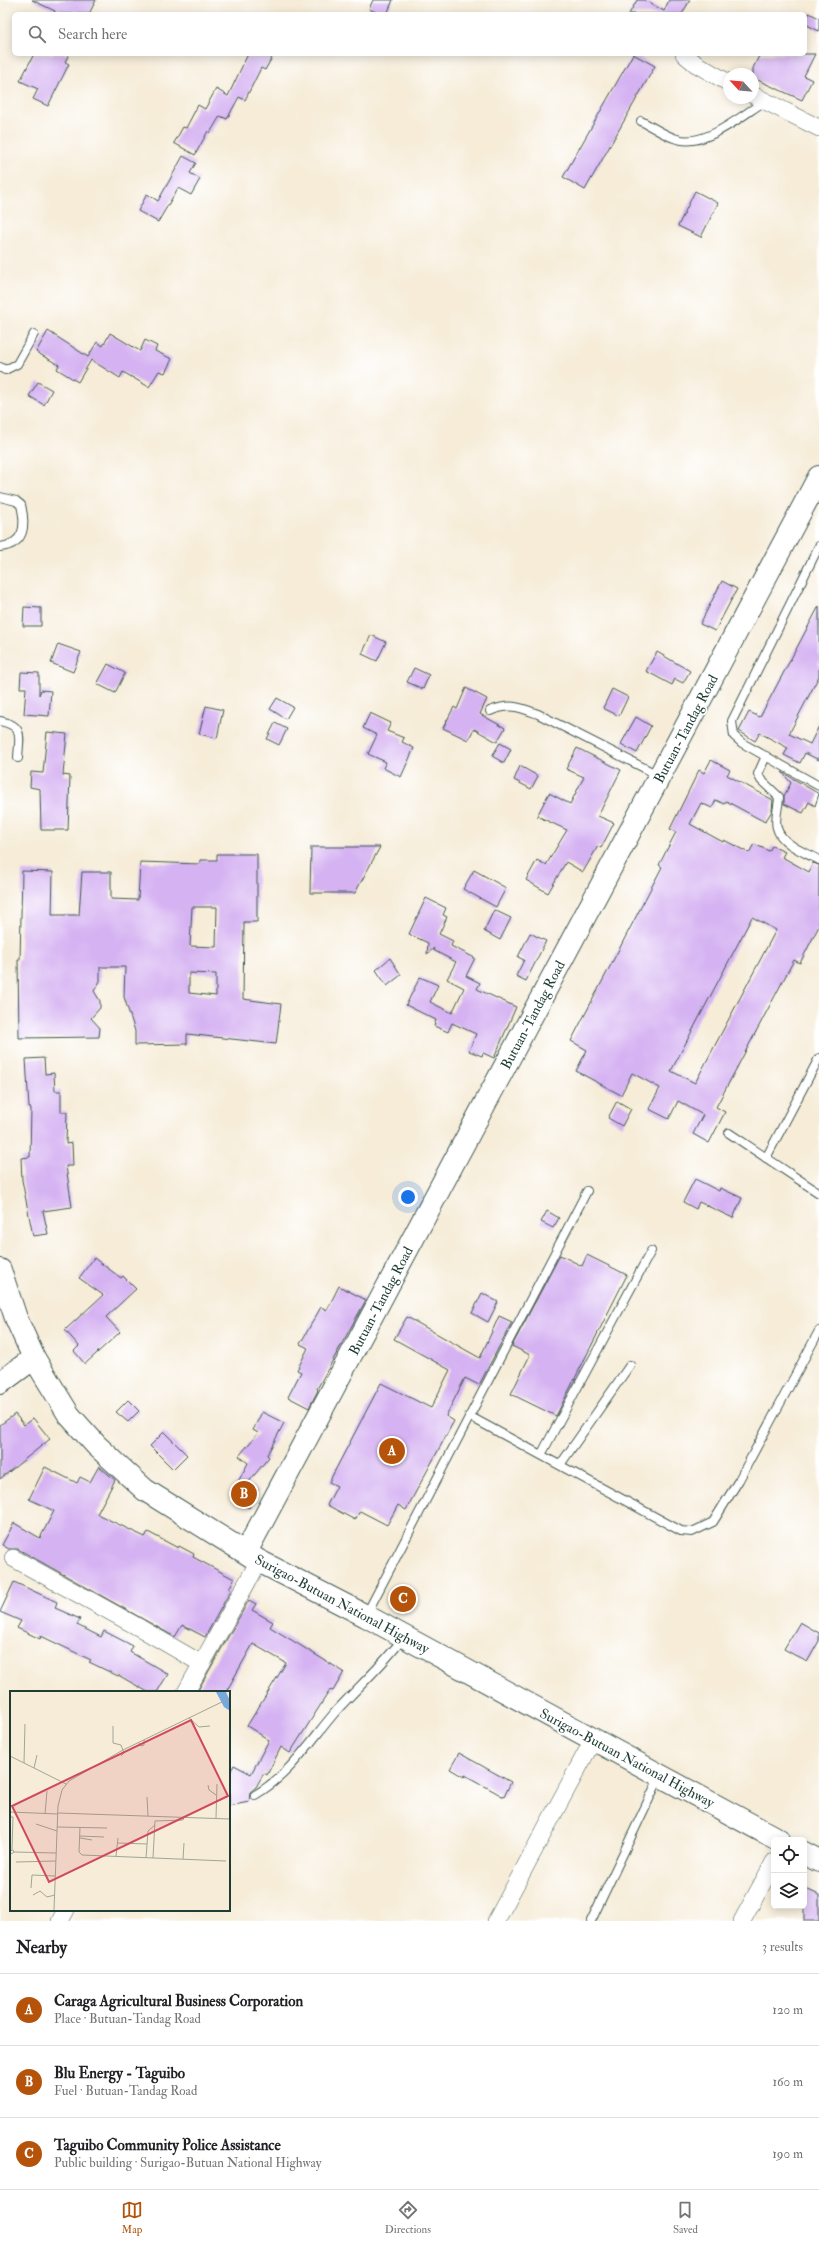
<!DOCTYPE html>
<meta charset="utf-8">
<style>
:root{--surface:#fff;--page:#f2f2f2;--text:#202124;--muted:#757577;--line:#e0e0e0;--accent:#b45309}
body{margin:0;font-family:"IM FELL Double Pica",serif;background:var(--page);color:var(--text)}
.controls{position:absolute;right:12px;bottom:12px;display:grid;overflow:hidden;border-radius:6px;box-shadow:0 2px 10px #0003}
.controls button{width:36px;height:36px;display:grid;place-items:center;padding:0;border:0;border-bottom:1px solid var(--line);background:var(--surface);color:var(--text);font:20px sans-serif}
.compass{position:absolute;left:723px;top:68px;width:36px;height:36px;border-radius:50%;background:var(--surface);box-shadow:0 2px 10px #0003;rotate:296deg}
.you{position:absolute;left:408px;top:1197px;width:14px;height:14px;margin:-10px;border:3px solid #fff;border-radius:50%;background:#1a73e8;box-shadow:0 0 0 6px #1a73e833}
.badge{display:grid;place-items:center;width:26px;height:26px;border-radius:50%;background:var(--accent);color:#fff;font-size:13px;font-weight:700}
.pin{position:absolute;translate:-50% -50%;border:2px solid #fff;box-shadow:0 1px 4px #0006}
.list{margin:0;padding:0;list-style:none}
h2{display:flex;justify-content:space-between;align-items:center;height:52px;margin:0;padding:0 16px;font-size:17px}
h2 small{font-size:13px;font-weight:400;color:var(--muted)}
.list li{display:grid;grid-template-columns:26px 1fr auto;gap:12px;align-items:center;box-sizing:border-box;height:72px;padding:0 16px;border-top:1px solid var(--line)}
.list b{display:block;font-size:15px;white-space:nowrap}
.list p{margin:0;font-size:13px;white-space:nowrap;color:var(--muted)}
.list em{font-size:13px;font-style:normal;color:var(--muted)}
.icon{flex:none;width:22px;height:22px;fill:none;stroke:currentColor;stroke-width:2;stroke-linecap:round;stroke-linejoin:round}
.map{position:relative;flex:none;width:819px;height:1921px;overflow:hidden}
.search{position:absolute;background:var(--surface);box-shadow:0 2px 10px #0003;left:12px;right:12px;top:12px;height:44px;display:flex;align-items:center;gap:10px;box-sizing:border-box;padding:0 14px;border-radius:6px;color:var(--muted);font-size:15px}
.sheet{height:268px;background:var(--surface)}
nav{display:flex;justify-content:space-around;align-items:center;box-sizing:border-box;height:56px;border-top:1px solid var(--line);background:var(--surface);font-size:11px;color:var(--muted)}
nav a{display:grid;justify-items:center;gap:2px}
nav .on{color:var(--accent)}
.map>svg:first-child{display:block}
</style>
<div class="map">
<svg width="819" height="1921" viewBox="0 0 819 1921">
<rect width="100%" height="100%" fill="#fff"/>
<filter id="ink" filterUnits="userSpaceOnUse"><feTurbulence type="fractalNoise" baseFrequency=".025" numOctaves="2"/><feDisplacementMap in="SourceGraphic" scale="8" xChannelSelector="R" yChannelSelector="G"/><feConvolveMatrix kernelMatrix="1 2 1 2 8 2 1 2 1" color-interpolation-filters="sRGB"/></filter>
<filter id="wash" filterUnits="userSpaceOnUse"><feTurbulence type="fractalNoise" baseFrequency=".012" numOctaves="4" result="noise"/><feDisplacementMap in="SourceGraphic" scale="16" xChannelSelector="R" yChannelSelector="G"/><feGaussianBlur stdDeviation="0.9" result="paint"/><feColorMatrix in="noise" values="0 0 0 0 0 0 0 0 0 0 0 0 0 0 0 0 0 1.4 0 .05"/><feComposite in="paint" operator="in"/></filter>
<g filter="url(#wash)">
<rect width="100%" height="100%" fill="#f6ecd8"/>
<g id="blocks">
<path fill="#d5b2f2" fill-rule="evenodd" d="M32,0h64l-7,14h-35l1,-3z
M373,0h20l-6,14h-7l-11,-5z
M637,0h7l20,11 5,-11h21l-8,14h-53z
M809,13l10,5v13l-14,-7z
M34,54h35l-4,8 4,2 -21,42 -15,-7 5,-10 -18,-8z
M248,54h26l-9,16 -4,-2 -16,32 -6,-3 -12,22 -7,-3 -10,17 -2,-2 -13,24 -21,-12 9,-16 3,1 12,-23 7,4 11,-20 12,7z
M633,54l22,12 -70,124 -22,-13z
M760,54h55l-11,22 8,4 -10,20 -49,-22v-10z
M183,156l13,7 -6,10 10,6 -9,16 -13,-7 -20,34 -20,-11 9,-17 11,7z
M695,191l23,12 -17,34 -23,-11z
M48,331l40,26 9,-15 6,4 7,-13 30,18 5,-11 12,6 -2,5 17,8 -7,14 -6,-2 -10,16 -26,-15 -3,6 -29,-18 -13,22 -21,-13 2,-4 -23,-13z
M38,382l14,8 -8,15 -15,-9z
M722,581l15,8 -22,42 -15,-7z
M819,606v70l-30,58 21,10 9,-18v34l-14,-7 -5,10 -16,-8 4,-7 -28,-15 -5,8 -16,-10 10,-19 11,5z
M24,607l17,1v18h-18z
M371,635l15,7 -9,19 -15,-7z
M58,644l23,8 -8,20 -22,-9z
M657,652l33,19 -7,12 -8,-4 -3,6 -26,-14z
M108,664l17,9 -10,20 -18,-9z
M414,668l15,7 -6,14 -16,-7z
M21,672l18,1v22l2,-5 10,1 -2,25 -25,-2 2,-26h-6z
M466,688l21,11 -7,15 25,14 -8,14 -23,-13 -6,11 -25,-12 11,-21 3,2z
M612,689l16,8 -9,19 -16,-8z
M277,698l16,9 -7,12 -16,-10z
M206,706l17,4 -6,28 -18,-4z
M370,713l21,10 -4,8 17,7 -2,4 12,6 -13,29 -18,-9 3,-6 -18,-8 9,-19 -14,-7z
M636,717l15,9 -14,27 -16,-9z
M275,723l12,6 -8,16 -12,-6z
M47,732l20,2 -4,41 7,1 -2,54h-27l-1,-41 -10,-2 1,-15 12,1z
M500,743l11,6 -7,14 -12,-7z
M577,748l44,22 -23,46 16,7 -13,25 -3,-2 -15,26 -17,-10 -18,31 -22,-13 11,-20 9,5 21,-35 -30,-14 12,-23 21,11 14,-27 -18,-8z
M711,760l19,10 -3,5 46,25 -1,11 -7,11 -39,-21 -2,3 -8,-4 -4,8 -11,-5 -11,21 33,18 1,-2 25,13 5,-9 15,7 3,-5 13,6 -3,5 27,15 4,-9 6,2v61l-19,37 -6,-3 -78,147 9,5 -16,31 -16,-9 10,-19 -25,-14 -9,18 -20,-10 11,-21 -28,-15 -11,22 -45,-24 11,-21 -16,-9 91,-174 -3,-2 17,-33 -6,-3 29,-59 5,3zM752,917l24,13 -81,153 -24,-12z
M520,766l18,10 -7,13 -17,-9z
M782,772l37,22 -4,12 -6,-4 -6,11 -19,-9v-8l7,-13z
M311,847h69l-25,46h-45z
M217,854h40v68h-13l-1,77 38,5 -5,40 -89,-10v10l-52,1v-14l-11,-34 1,-30h-25v14l-6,10 6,10v7l-9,10 9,10 -1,9 -80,1 -1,-78h2l2,-89 31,1 -1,43h27l3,-43h29v27l27,1 2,-38 60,2v-4h17zM192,907h25l-1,40 -26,-1zM189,973l27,1v22l-27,-3z
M474,870l32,18 -10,19 -33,-18z
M426,898l20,10 -3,7 4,2 -8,17 14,7 -2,5 24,12 -9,18 14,7 -3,6 39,18 -22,51 -11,-5 -1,3 -13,-5 7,-17 -24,-11 -4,9 -14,-6 2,-6 -30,-15 14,-28 18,8 -8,17 22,11 12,-25 -17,-9 9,-17 -23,-12 1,-2 -7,6 1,-11 -19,-9z
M494,910l17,8 -11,22 -16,-9z
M530,933l16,8 -20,40 -10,-5 8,-16 -6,-3z
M390,958l11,17 -14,11 -11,-16z
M44,1058l1,16 9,-1 1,18h6v21h6l-1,32 6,-1 1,23h-7l6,41 -29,4 5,23 -15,2 -11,-56 -1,-22 9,-1 1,-49h-2l-3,-49z
M617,1101l14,8 -9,17 -14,-8z
M695,1179l24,12 1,-3 22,10 -9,20 -34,-16 -3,7 -13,-7z
M547,1211l12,7 -6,10 -12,-6z
M560,1255l22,11 5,-11 40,20 -71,141 -45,-22 19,-39 -18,-9z
M94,1258l27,20 2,-2 13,13 -30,28 14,15 -35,32 -11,-13 5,-5 -14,-16 38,-35 -24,-17z
M339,1286l27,14 -49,89 1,1 -9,18 -21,-11 13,-25 -4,-2 11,-22 -8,-4 21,-37 6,3z
M482,1293l16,9 -10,20 -16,-9z
M499,1316l13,6 -33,63 -14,-7 -19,38 8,5 -48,89 -8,-5 -11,20 -27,-14 -5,9 -28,-15 10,-19 -8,-4 52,-99 50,25 19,-38 -56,-31 13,-22 73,41z
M128,1400l11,11 -11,11 -12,-10z
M262,1412l22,11 -17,32 2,2 -22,27 11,6 -9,18 -19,-11 18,-34 -9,-7 19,-23 -5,-3z
M15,1414l9,11 9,-7 17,21 -50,40v-54z
M164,1432l23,23 -14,14 -23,-23z
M99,1466l16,14 -18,34 48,23 3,-5 30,16 1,-2 15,8 -1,3 41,22 -5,10 2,1 -26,47 -23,-12 -7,12 -157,-88h-9l-7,-4 12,-22 26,15 14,-27 -25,-12 16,-32 32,16 3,-6 10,5z
M14,1582l43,20 -2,6 25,11 -3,6 24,12 3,-6 29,15 -3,6 38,22 -11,18h-9l-30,-17v1l-29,-14 2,-2 -50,-24 -1,3 -23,-11 4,-7 -21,-9z
M249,1600l7,4 -4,6 21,12 -3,5 74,45 -11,19 -3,-1 -40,63 -9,-6 -14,28 -3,-2 -8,14 -6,5 -1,10 -20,4v-32l5,-9 17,9 18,-34 -22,-14 39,-63 -33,-19 -27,48h-29z
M800,1622l19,11v8l-12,21 -23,-13z
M459,1753l52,29 -7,15 -39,-22 -1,2 -14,-8z
M804,1888l15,7v26h-15z"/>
</g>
</g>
<g filter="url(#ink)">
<use href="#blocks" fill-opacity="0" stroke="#3f574d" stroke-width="1"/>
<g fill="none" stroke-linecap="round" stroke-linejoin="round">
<g stroke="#3f574d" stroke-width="10">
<path id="lane" d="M641,121c12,6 24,15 36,18 28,9 65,-24 88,-38
M0,367l5,3 12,-6 17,-30
M0,497l16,4 5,4c5,21 4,39 -21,42
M819,546l-87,175 2,15 8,7 77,43
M490,711c20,-8 29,-4 48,3l120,61
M0,721c25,5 19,16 18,37
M766,756l-8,18 3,6 18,17c0,9 -5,22 -2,31 4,16 29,25 42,32
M729,1133l90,60
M766,1158l53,-100
M469,1416l212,115 11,1 21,-10 26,-42 80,-149
M541,1455l110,-204
M560,1465l70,-100
M366,1615l221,-424
M255,1795c36,-21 55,-54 82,-85 22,-24 47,-46 66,-72
M591,1921l69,-145"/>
</g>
<g stroke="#3f574d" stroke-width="18">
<path id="street" d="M684,54l12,10 33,19
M753,95l66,33
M13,1558l127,70 62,36
M186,1692l73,-131
M60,1921l6,-11
M496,1921l97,-181
M742,1921l32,-59"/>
</g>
<g stroke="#3f574d" stroke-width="24">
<path id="secondary" d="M0,1383l34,-25
M246,1552l573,-1075"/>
</g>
<g stroke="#3f574d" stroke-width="24">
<path id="highway" d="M0,1270l16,48 18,40 35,57 27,30 49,45 114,71 107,55 413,224
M804,1853l15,8"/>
</g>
<use href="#lane" stroke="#fff" stroke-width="8"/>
<use href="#street" stroke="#fff" stroke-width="17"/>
<use href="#secondary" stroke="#fff" stroke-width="22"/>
<use href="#highway" stroke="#fff" stroke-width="22"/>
</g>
</g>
<g text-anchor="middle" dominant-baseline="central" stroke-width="3.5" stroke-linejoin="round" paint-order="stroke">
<g font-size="14" fill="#1f3d34" stroke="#fff">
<text transform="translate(686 729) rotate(-62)">Butuan-Tandag Road</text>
<text transform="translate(533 1015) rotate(-62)">Butuan-Tandag Road</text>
<text transform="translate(381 1301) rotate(-62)">Butuan-Tandag Road</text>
<text transform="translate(342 1604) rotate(28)">Surigao-Butuan National Highway</text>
<text transform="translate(627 1758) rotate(28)">Surigao-Butuan National Highway</text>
</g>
</g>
<g transform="translate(10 1691)">
<rect width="220" height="220" fill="#f6ecd8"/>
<path d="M206,1h10l4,9v10l-6,-4z" fill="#75a8e1"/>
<path fill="none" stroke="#a0a696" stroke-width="1" d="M179,27l10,9 11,-1M103,35v17l8,2 3,8 -3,3M128,51l3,4 3,-1v-5M0,65l56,28M14,72l1,-39M24,77l3,-13M198,94l1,5 7,5M137,106l1,19M0,121l48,2M48,122l172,6M35,123l2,-23M0,126h3l-1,33M206,127l1,-34M26,133l21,7M47,136l50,1M70,136l-1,25 3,3 144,6M70,145l24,1M70,147l12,2M108,152l29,1M3,159l1,2 -3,2 -1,-3zM4,161l42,1M106,165l2,-18M136,167l2,-27 7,-6M143,167l2,-37 28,-1 1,-3M173,168l1,-16M6,171l40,-1M21,197l1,-13 23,1M23,204l7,-4 7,6 8,-2M44,219l4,-104 4,-16 7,-9 54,-31 107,-52"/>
<path fill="#d1495b" fill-opacity="0.15" stroke="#d1495b" stroke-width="2" d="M181,29l37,76 -179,86 -37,-76z"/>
<rect width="220" height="220" fill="none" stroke="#1f3d34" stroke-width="2"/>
</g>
</svg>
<div class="controls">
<button><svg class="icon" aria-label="locate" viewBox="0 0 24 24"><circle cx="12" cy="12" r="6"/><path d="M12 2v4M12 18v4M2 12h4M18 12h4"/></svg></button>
<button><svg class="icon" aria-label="layers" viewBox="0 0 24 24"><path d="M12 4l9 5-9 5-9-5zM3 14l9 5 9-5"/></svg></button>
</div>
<svg class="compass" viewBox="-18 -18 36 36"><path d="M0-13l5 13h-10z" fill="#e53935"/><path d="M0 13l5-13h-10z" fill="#757577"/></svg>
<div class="you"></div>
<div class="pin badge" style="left:392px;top:1451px">A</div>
<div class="pin badge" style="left:244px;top:1494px">B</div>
<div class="pin badge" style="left:403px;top:1599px">C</div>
<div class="search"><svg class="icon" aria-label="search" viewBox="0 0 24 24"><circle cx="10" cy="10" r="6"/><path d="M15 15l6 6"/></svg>Search here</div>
</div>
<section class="sheet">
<h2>Nearby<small>3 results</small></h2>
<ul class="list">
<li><span class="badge">A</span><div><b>Caraga Agricultural Business Corporation</b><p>Place · Butuan-Tandag Road</p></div><em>120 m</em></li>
<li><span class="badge">B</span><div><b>Blu Energy - Taguibo</b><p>Fuel · Butuan-Tandag Road</p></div><em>160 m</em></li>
<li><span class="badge">C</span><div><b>Taguibo Community Police Assistance</b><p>Public building · Surigao-Butuan National Highway</p></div><em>190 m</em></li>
</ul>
</section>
<nav>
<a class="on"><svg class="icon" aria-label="map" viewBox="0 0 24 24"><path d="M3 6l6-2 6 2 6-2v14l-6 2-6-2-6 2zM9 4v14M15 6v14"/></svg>Map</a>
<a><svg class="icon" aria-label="directions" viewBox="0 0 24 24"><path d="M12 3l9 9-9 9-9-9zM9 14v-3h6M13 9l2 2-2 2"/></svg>Directions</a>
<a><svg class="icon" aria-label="saved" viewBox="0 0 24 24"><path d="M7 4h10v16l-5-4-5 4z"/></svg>Saved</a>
</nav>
